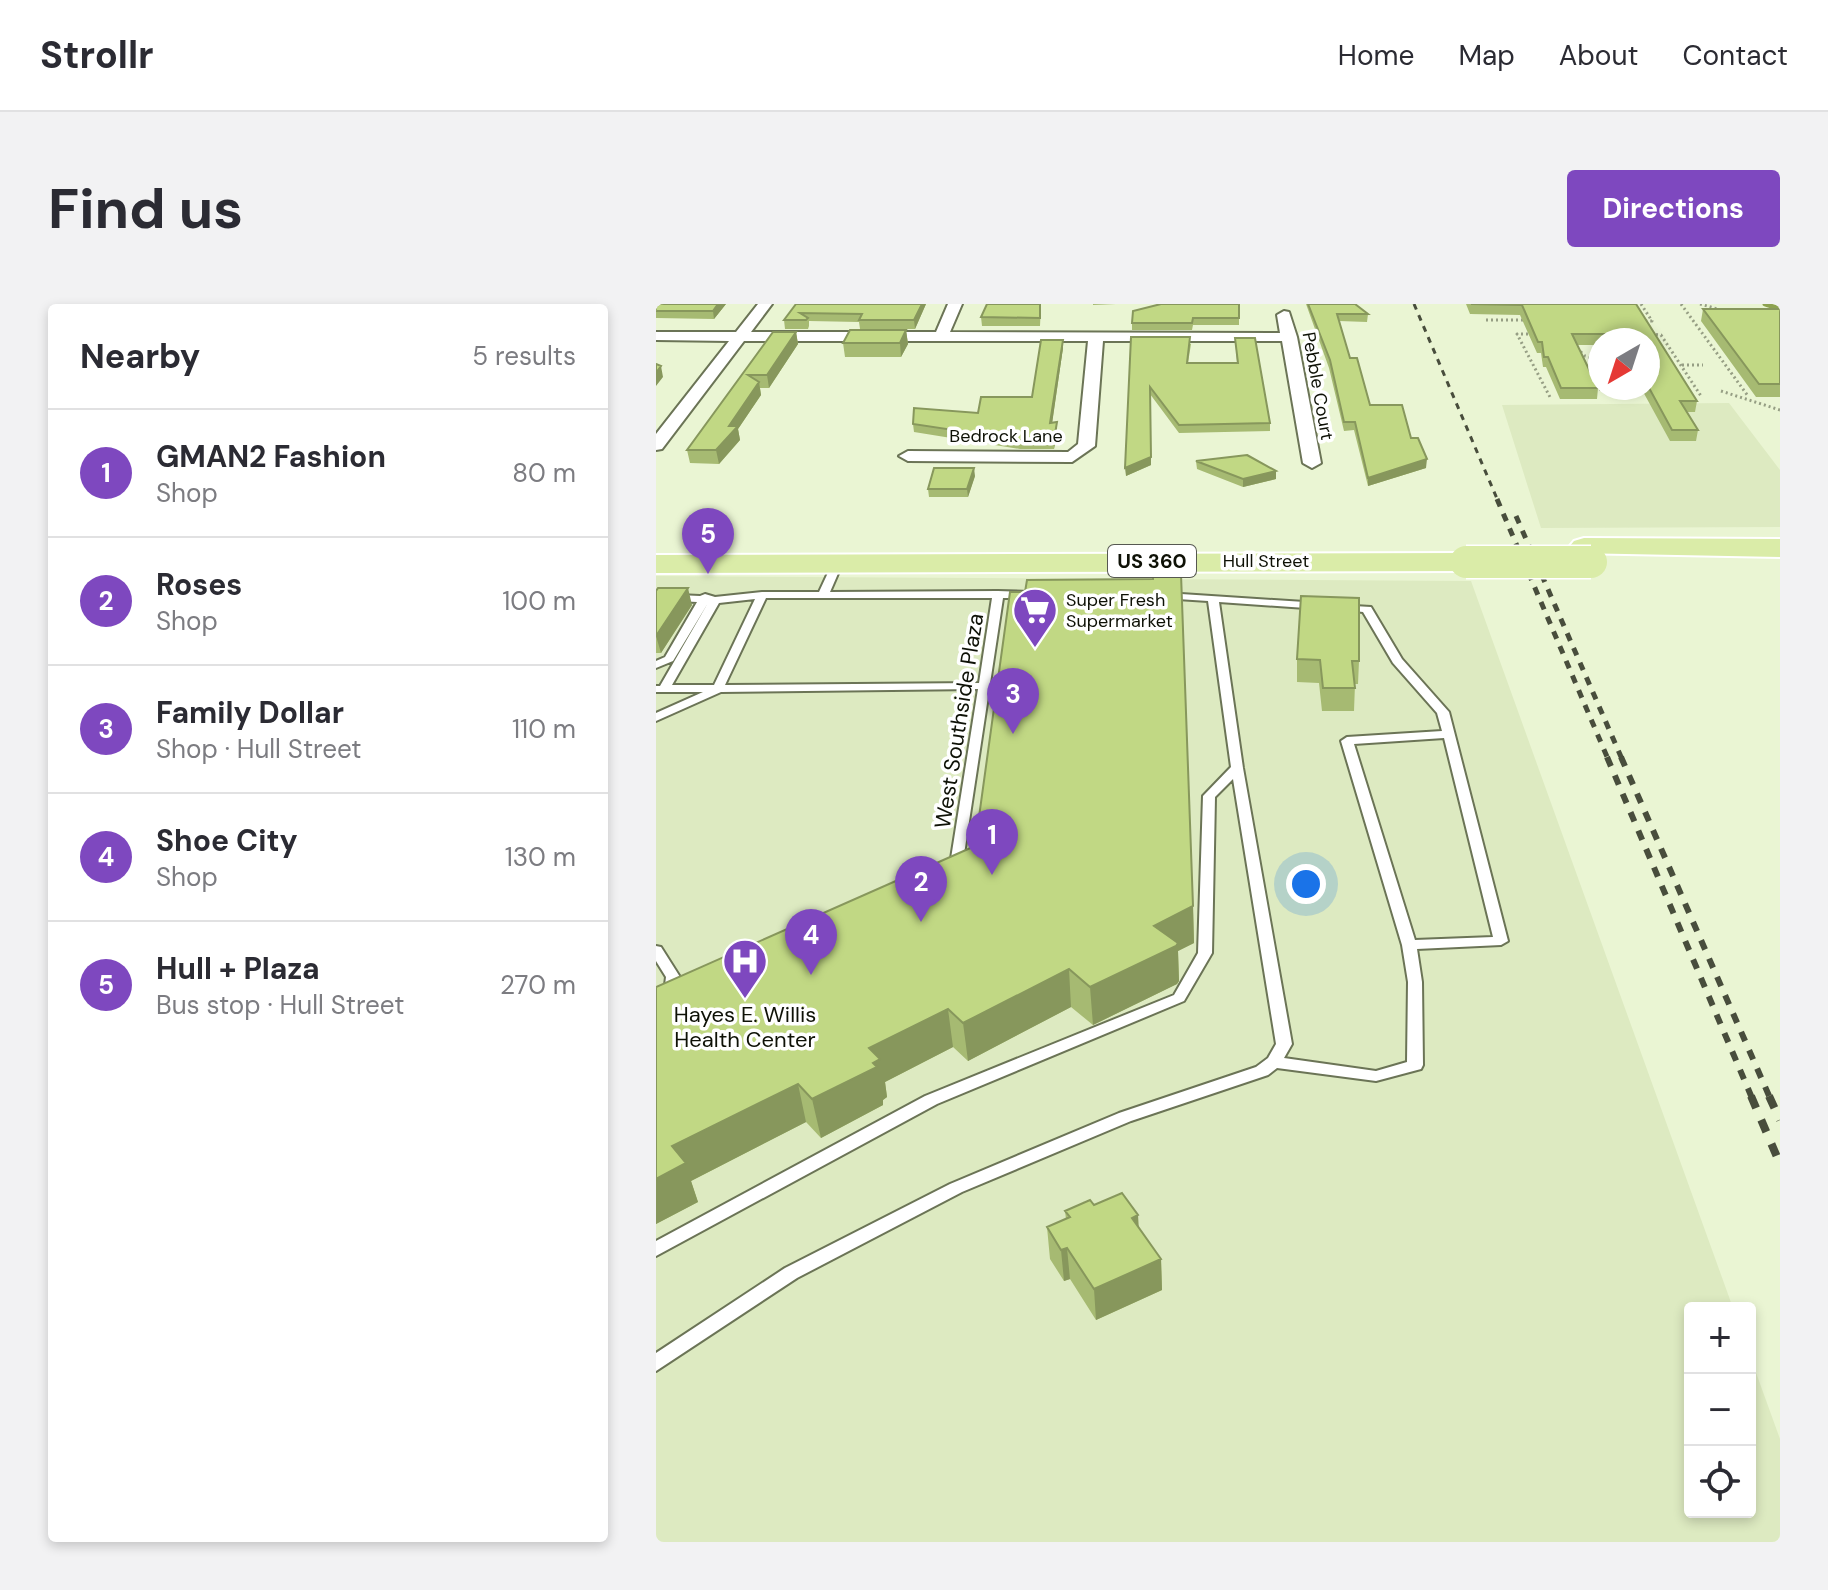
<!DOCTYPE html>
<meta charset="utf-8">
<style>
:root{--surface:#fff;--page:#f2f2f3;--text:#2b2b33;--muted:#7c7c81;--line:#e1e1e2;--accent:#7e48bf}
body{margin:0;font-family:"DM Sans",sans-serif;background:var(--page);color:var(--text)}
.controls{position:absolute;right:24px;bottom:24px;display:grid;overflow:hidden;border-radius:8px;box-shadow:0 4px 12px #0003}
.controls button{width:72px;height:72px;display:grid;place-items:center;padding:0;border:0;border-bottom:2px solid var(--line);background:var(--surface);color:var(--text);font:40px sans-serif}
.compass{position:absolute;left:932px;top:24px;width:72px;height:72px;border-radius:50%;background:var(--surface);box-shadow:0 4px 12px #0003;rotate:219deg}
.you{position:absolute;left:650px;top:580px;width:28px;height:28px;margin:-20px;border:6px solid #fff;border-radius:50%;background:#1a73e8;box-shadow:0 0 0 12px #1a73e833}
.badge{display:grid;place-items:center;width:52px;height:52px;border-radius:50%;background:var(--accent);color:#fff;font-size:26px;font-weight:700}
.pin{position:absolute;translate:-50% -66px;filter:drop-shadow(0 2px 4px #0008)}
.pin::after{content:'';position:absolute;top:42px;width:28px;height:24px;background:inherit;clip-path:polygon(0 0,100% 0,50% 100%)}
.list{margin:0;padding:0;list-style:none}
h2{display:flex;justify-content:space-between;align-items:center;height:104px;margin:0;padding:0 32px;font-size:34px}
h2 small{font-size:26px;font-weight:400;color:var(--muted)}
.list li{display:grid;grid-template-columns:52px 1fr auto;gap:24px;align-items:center;box-sizing:border-box;height:128px;padding:0 32px;border-top:2px solid var(--line)}
.list b{display:block;font-size:30px;white-space:nowrap}
.list p{margin:0;font-size:26px;white-space:nowrap;color:var(--muted)}
.list em{font-size:26px;font-style:normal;color:var(--muted)}
.icon{flex:none;width:44px;height:44px;fill:none;stroke:currentColor;stroke-width:2;stroke-linecap:round;stroke-linejoin:round}
.map{position:relative;flex:none;width:1124px;height:1238px;overflow:hidden;border-radius:8px}
header{display:flex;align-items:center;gap:48px;box-sizing:border-box;height:112px;padding:0 40px;background:var(--surface);border-bottom:2px solid var(--line)}
header strong{font-size:38px}
nav{display:flex;gap:44px;margin-inline-start:auto;font-size:28px}
.intro{display:flex;align-items:center;justify-content:space-between;box-sizing:border-box;height:192px;padding:0 48px}
h1{margin:0;font-size:56px}
.button{padding:20px 36px;border-radius:8px;background:var(--accent);color:#fff;font-size:28px;font-weight:700}
main{display:flex;gap:48px;padding:0 48px}
aside{flex:1;background:var(--surface);border-radius:8px;box-shadow:0 4px 12px #0003}
.map>svg:first-child{display:block}
</style>
<header>
<strong>Strollr</strong>
<nav><a>Home</a><a>Map</a><a>About</a><a>Contact</a></nav>
</header>
<div class="intro"><h1>Find us</h1><a class="button">Directions</a></div>
<main>
<aside>
<h2>Nearby<small>5 results</small></h2>
<ul class="list">
<li><span class="badge">1</span><div><b>GMAN2 Fashion</b><p>Shop</p></div><em>80 m</em></li>
<li><span class="badge">2</span><div><b>Roses</b><p>Shop</p></div><em>100 m</em></li>
<li><span class="badge">3</span><div><b>Family Dollar</b><p>Shop · Hull Street</p></div><em>110 m</em></li>
<li><span class="badge">4</span><div><b>Shoe City</b><p>Shop</p></div><em>130 m</em></li>
<li><span class="badge">5</span><div><b>Hull + Plaza</b><p>Bus stop · Hull Street</p></div><em>270 m</em></li>
</ul>
</aside>
<div class="map">
<svg width="1124" height="1238" viewBox="0 0 1124 1238">
<rect width="100%" height="100%" fill="#eaf5d3"/>
<path fill="#ddeac1" d="M1073,99l51,67v57l-239,1 -39,-123z
M0,272l815,5 262,727h-43v204h60v-156l30,83v103h-1124z"/>
<g fill="none" stroke-linecap="round" stroke-linejoin="round">
<path stroke="#8da250" stroke-width="5" d="M1109,0l15,5"/>
<g stroke="#6b7456" stroke-width="4">
<path id="lane" d="M182,255l5,3 -13,30 168,-1 32,1 5,3 -5,3h-27l-42,276 -5,1 -7,-4 29,-182 -257,3 -65,29v-8l47,-21h-47v-6h4l48,-83 -35,58 -17,7v-7l9,-4 32,-55 -41,-2v-6l44,2 5,-2 10,3 47,-5h57l14,-30zM110,294h226l-13,85 -254,2zM99,295l-41,86h-42l47,-82z
M510,289l154,10 5,3 -5,3 -101,-7 24,166 49,276 -8,14 92,13 31,-9 1,-80 -6,-37 -61,-204 6,-4 95,-6 -5,-18 -44,-50 -30,-51 -26,-3v-4l34,2 31,52 47,53 59,229 -7,4 -84,4 5,33 1,83 -2,4 -45,12 -99,-13 -9,7 -137,46 -169,71 -165,86 -141,93v-18l129,-85 165,-84 169,-71 137,-46 12,-9 8,-14 -43,-265 -18,18 -3,156 -28,48 -247,103 -281,152v-15l269,-145 249,-101 24,-42 5,-157 28,-29 -23,-166 -46,-3 -1,-2zM788,434l49,199 -78,3 -61,-196z
M0,642l5,1 19,30 -5,30 -19,8v-11l7,-3 3,-24 -10,-16z"/>
</g>
<g stroke="#6b7456" stroke-width="4">
<path id="street" d="M102,0h14l-21,28h185l12,-28h14l-12,28 330,1 -3,-18 7,-4 5,1 8,25 24,126 -9,5 -9,-5 -21,-122h-179l-8,105 -23,16 -164,-1 -9,-5 9,-5 160,1 10,-8 10,-103h-344l-82,108 -6,1v-16l73,-93 -73,-1v-8h80z"/>
</g>
<g stroke="#fff" stroke-width="4">
<path id="primary" d="M928,234l196,1v18l-206,-4 -5,-6 5,-6z
M810,249l11,3 4,6 -4,6 -11,3 -810,2v-18z"/>
</g>
<path stroke="#969e84" stroke-width="3" stroke-dasharray="2 3" stroke-linecap="butt" d="M985,0l11,17h-10
M1025,0l67,92
M1044,0l21,6
M830,16h42
M877,30h-16l34,65
M995,30l10,1 40,61
M921,44l8,8 15,5
M1026,61h21
M938,86l12,-2
M1065,87l59,19"/>
<use href="#lane" fill="#fff" fill-rule="evenodd"/>
<use href="#street" fill="#fff" fill-rule="evenodd"/>
<use href="#primary" fill="#daeca8" fill-rule="evenodd"/>
<path stroke="#484d3c" stroke-width="3" stroke-dasharray="6 6" stroke-linecap="butt" d="M758,0l84,197"/>
<path stroke="#484d3c" stroke-width="5" stroke-dasharray="8 8" stroke-linecap="butt" d="M841,195l111,260
M860,212l106,243"/>
<path stroke="#484d3c" stroke-width="6" stroke-dasharray="10 10" stroke-linecap="butt" d="M951,453l145,341
M965,453l149,341"/>
<path stroke="#484d3c" stroke-width="8" stroke-dasharray="13 13" stroke-linecap="butt" d="M1095,792l29,68
M1113,792l11,24"/>
<g stroke="#fff" stroke-width="35" stroke-linecap="butt">
<path id="primary-bridge" d="M810,258h125"/>
</g>
<use href="#primary-bridge" stroke="#daeca8" stroke-width="32"/>
</g>
<path fill="#a6ba72" d="M0,0h70l-12,15 -58,-1z
M140,0h130l-11,25h-55l-1,-7 -50,-1v5l-1,3h-23l-1,-9z
M331,0h54l-1,22h-58l-1,-9z
M437,0h23l-23,1z
M583,0v21h-46l-1,5h-60v-7z
M650,0h49l13,10 -1,8 -28,-1 11,37 20,47 41,33 15,30 -58,18 -14,-56 -10,1 -15,-63z
M810,0h170l61,97 -2,11h-8l11,18 -2,11h-26l-29,-53h7v-48h-48v5h-23l21,43 -1,11h-37l-14,-32h-3l-2,-14h-4l-17,-38 -50,-1z
M1047,5h77v88h-24l-55,-76z
M250,26l2,14 -7,13h-56l-2,-14z
M117,28h23l2,12 -29,44h-9l1,7 -23,34 2,11 -21,24 -29,-1 -3,-13z
M475,33l60,7 -3,19h49l-2,-25 35,85v8l-91,2 -29,-39 1,71 -25,11z
M407,36v8l-11,75 5,8 -3,18h-34l-106,-17 -1,-8 65,-11 54,-16z
M540,157l80,18 -33,8 -46,-18z
M319,172l-7,21h-39l-1,-8z
M0,287l36,14 -31,48h-5z
M641,355l62,2 -1,23h-3l-1,27h-32l-3,-28 -22,-1z
M319,542l218,60 1,37 -16,8 1,30 -2,3 -84,41 -22,-18 -103,54 -15,-14 -68,35 2,15 -4,3v5l-62,33 -15,-16 -115,59 7,21 -42,22v-237z
M438,901l67,54 1,31 -66,30 -26,-41 -6,2 -14,-22 -3,-32 19,-8 -1,-8z"/>
<path fill="#87975c" d="M62,0h8l-12,15 -1,-8z
M266,0h4l-11,25 -1,-9z
M250,26l2,14 -7,13 -1,-14z
M140,28l2,12 -29,44 -2,-13z
M407,36v8l-12,83 -1,-8z
M5,62l2,11 -7,9v-13z
M103,78l2,13 -23,34 2,11 -21,24 -3,-14 13,-24z
M401,118v9l-3,18v-9z
M495,153v8l-25,11 -1,-8z
M771,155l-1,9 -58,18v-8z
M318,164l1,8 -7,21 -1,-8z
M620,167v8l-33,8v-8z
M32,284l4,17 -31,48 -5,-17z
M537,602l1,37 -16,8 1,30 -2,3 -84,41 -3,-38 64,-61z
M413,665l2,38 -103,54 -5,-38z
M292,705l5,38 -68,35 2,15 -4,3v5l-62,33 -9,-39 57,-51z
M142,780l8,38 -115,59 7,21 -42,22v-45l16,-33z
M482,911l2,32 -8,-29z
M411,944l3,31 -6,2 -3,-31z
M505,955l1,31 -66,30 -2,-31z"/>
<path fill="#c1d884" stroke="#87975c" stroke-width="2" d="M0,0h62l-5,7h-57z
M140,0h126l-8,16h-55l3,-6 -62,-1 8,5 -2,2h-22z
M331,0h53v14l-59,-1z
M505,0h78v14h-46l-1,5h-60l1,-12z
M652,0h47l13,10h-31l13,44h7l13,47h32l9,33h7l9,21 -59,19 -13,-56h-11l-14,-62z
M815,0h165l61,97h-17l18,29h-26l-24,-44v-46h-25l-3,-6h-48l26,54h-37l-13,-31h-4l-2,-15h-4l-16,-37z
M1047,5h77v75h-21z
M194,26h56l-6,13h-57z
M117,28h23l-29,43h-19l11,7 -30,44h9l-22,24h-29z
M475,33h59l-3,26h51l-3,-25h20l15,85 -91,2 -29,-38 1,70 -26,11z
M385,36h22l-13,83 7,-1 -3,18h-35l-106,-16 1,-16 64,5 3,-16h51z
M0,60l5,2 -5,7z
M591,151l29,16 -33,8 -47,-18z
M278,164h40l-7,21h-39z
M497,270h28l12,332 -39,20 24,17 -2,3 -86,41 -21,-18 -106,54 -15,-14 -79,39 11,11 -7,4 4,4 -65,32 -14,-15 -126,62 14,17 -30,16v-192l319,-141 35,-254h15l2,-12 126,-1z
M2,284h30l-32,48v-45z
M645,292l58,2v63h-7l3,27h-32l-3,-28 -23,-1z
M466,889l16,22 -6,3 29,41 -67,30 -27,-41 -6,2 -14,-23 23,-10 -5,-6 25,-11 4,5z"/>
<defs>
<g id="supermarket-pin" transform="scale(2.3)"><path d="M0 17L-7.5 6A9.5 9.5 0 1 1 7.5 6Z" fill="#7e48bf" stroke="#fff"/><path d="M-6-5.5h2.5l.6 2H6L4.5 2H-2.5L-4.4-4H-6ZM-1.5 3.2a1.3 1.3 0 1 0 .1 0ZM3 3.2a1.3 1.3 0 1 0 .1 0Z" fill="#fff"/></g>
<g id="hospital-pin" transform="scale(2.3)"><path d="M0 17L-7.5 6A9.5 9.5 0 1 1 7.5 6Z" fill="#7e48bf" stroke="#fff"/><path d="M-5-5h3v3.5h4V-5h3V5h-3V1.5h-4V5h-3Z" fill="#fff"/></g>
</defs>
<g fill-rule="evenodd">
<use href="#supermarket-pin" x="379" y="306"/>
<use href="#hospital-pin" x="89" y="657"/>
</g>
<g text-anchor="middle" dominant-baseline="central" stroke-width="7" stroke-linejoin="round" paint-order="stroke">
<g font-size="18" fill="#0e1106" stroke="#fff">
<text transform="translate(662 82) rotate(80)">Pebble Court</text>
<text x="350" y="132">Bedrock Lane</text>
<text x="610" y="257">Hull Street</text>
</g>
<g font-size="18" fill="#0e1106" stroke="#fff" text-anchor="start">
<text x="410" y="296">Super Fresh<tspan x="410" dy="21">Supermarket</tspan></text>
</g>
<rect fill="#fff" stroke="#565851" stroke-width="2" x="452" y="241" width="88" height="32" rx="6"/>
<g font-size="20" font-weight="bold" fill="#0e1106">
<text x="496" y="257">US 360</text>
</g>
<g font-size="22" fill="#0e1106" stroke="#fff">
<text transform="translate(303 417) rotate(-81)">West Southside Plaza</text>
</g>
<g font-size="22" fill="#0e1106" stroke="#fff">
<text x="89" y="710">Hayes E. Willis<tspan x="89" dy="25">Health Center</tspan></text>
</g>
</g>
</svg>
<div class="controls">
<button>+</button>
<button>−</button>
<button><svg class="icon" aria-label="locate" viewBox="0 0 24 24"><circle cx="12" cy="12" r="6"/><path d="M12 2v4M12 18v4M2 12h4M18 12h4"/></svg></button>
</div>
<svg class="compass" viewBox="-18 -18 36 36"><path d="M0-13l5 13h-10z" fill="#e53935"/><path d="M0 13l5-13h-10z" fill="#7c7c81"/></svg>
<div class="you"></div>
<div class="pin badge" style="left:336px;top:571px">1</div>
<div class="pin badge" style="left:265px;top:618px">2</div>
<div class="pin badge" style="left:357px;top:430px">3</div>
<div class="pin badge" style="left:155px;top:671px">4</div>
<div class="pin badge" style="left:52px;top:270px">5</div>
</div>
</main>
